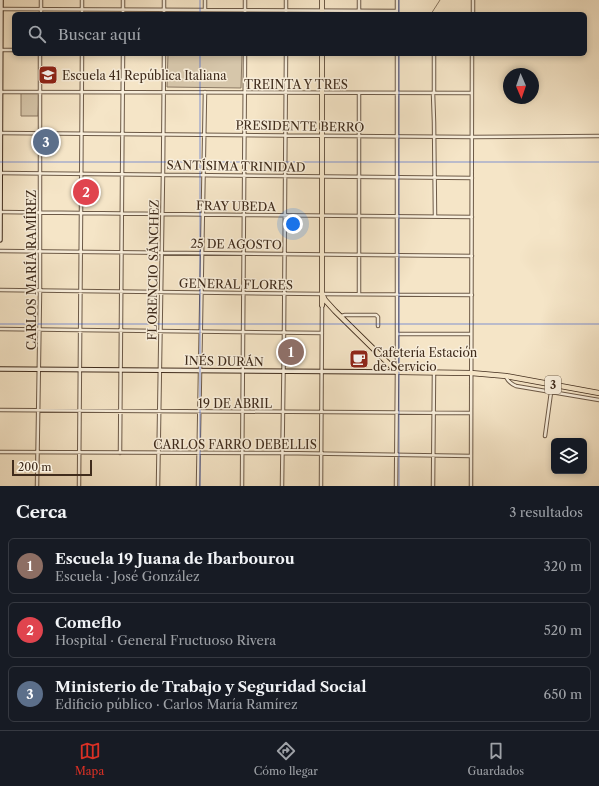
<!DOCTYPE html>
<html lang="es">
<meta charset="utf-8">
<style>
:root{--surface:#171b24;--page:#242831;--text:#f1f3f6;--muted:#9ea1a6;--line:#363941;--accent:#d93025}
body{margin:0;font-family:"Libre Caslon Text",serif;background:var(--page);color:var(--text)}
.controls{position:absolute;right:12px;bottom:12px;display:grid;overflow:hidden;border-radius:6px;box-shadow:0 2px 6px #0003}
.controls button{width:36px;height:36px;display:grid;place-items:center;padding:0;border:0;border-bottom:1px solid var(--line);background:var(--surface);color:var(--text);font:20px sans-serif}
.compass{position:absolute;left:503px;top:68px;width:36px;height:36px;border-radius:50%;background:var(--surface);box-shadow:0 2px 6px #0003;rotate:178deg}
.scale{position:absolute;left:12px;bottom:10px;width:80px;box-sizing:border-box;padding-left:4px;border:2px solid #402c1c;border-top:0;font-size:11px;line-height:14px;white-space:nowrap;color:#402c1c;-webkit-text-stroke:3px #f8eedb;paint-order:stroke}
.you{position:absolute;left:293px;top:224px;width:14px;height:14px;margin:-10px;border:3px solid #fff;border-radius:50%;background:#1a73e8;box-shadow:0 0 0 6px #1a73e833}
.badge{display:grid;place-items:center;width:26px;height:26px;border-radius:50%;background:var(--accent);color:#fff;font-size:13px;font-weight:700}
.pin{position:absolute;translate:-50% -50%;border:2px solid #fff;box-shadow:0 1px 4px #0006}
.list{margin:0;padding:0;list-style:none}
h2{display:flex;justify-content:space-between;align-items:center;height:52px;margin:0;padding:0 16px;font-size:17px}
h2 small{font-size:13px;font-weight:400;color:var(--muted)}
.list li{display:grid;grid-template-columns:26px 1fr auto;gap:12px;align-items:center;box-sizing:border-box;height:56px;margin:0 8px 8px;padding:0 8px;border:1px solid var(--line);border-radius:6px}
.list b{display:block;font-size:15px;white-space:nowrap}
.list p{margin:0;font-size:13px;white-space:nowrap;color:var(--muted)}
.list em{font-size:13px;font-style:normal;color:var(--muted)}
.icon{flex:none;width:22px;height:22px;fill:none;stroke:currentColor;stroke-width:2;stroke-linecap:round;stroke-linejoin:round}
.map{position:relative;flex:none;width:599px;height:486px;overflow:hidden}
.search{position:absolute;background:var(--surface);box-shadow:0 2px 6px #0003;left:12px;right:12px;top:12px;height:44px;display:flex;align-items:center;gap:10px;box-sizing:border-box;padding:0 14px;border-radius:6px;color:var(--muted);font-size:15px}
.sheet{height:244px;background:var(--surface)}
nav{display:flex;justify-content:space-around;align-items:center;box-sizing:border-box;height:56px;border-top:1px solid var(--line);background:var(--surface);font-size:11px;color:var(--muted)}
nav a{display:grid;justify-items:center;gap:2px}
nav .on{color:var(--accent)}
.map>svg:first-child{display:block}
</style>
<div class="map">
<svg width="599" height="486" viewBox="0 0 599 486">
<rect width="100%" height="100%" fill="#f5e5c7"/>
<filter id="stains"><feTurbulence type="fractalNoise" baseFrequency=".005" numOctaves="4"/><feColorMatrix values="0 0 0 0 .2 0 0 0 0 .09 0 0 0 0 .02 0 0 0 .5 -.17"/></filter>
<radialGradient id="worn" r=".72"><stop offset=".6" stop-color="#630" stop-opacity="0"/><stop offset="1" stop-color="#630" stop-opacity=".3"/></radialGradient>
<path fill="#d6c6aa" stroke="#8b7963" d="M168,54h74l-1,34 -74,-1z
M21,93h18l-1,23h-17z"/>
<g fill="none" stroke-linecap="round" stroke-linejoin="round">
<path stroke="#877560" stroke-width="1" d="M431,14l9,-14"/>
<g stroke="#6d5a47" stroke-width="4.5">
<path id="street" d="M397,0v14
M0,9l397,2
M205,9v-9
M41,14v-14
M82,14v-14
M123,14v-14
M164,14v-14
M245,14v-14
M286,14v-14
M359,14v-14
M473,14v-14
M1,50h13
M0,92l472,1
M359,93v201
M433,93l1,29 1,94
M434,93v-39
M0,133l472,4 127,-1
M0,173l472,5
M0,212l244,3 228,2
M0,251l472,5
M0,290l322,4 150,1
M341,316l4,-1h31l2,2v9
M0,329l322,4
M397,334h74
M506,377c2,4 5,7 10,9l83,14
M0,410l471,3
M545,436l7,-51
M0,452l282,1 189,3
M120,453l3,-399
M37,486l3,-195v-237
M79,486l2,-273 1,-159
M158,486l5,-312 1,-120
M198,486l7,-394
M242,486l3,-432
M282,486l2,-153 2,-279
M321,486l1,-181
M396,486l1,-114v-318
M433,486l1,-113
M471,486l1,-432"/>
</g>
<g stroke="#402c1c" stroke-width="5.5">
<path id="secondary" d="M0,240l1,-240
M0,369l397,3"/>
</g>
<g stroke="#402c1c" stroke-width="6">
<path id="highway" d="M322,14v-14
M322,54v251
M322,294l3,6 10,11 62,61 74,1 35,3 93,17"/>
</g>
<use href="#street" stroke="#f8eedb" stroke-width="2.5"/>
<use href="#secondary" stroke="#f8eedb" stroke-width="3.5"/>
<use href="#highway" stroke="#f5e5c7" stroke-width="4.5"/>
</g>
<path fill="none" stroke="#1d4ed8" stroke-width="1" stroke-opacity="0.55" d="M200,0v14M399,0v14M200,54v432M399,54v432M0,162h599M0,324h599"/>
<defs>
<g id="school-square" transform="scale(1)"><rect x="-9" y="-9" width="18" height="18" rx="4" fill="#8f2418" stroke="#f8eedb"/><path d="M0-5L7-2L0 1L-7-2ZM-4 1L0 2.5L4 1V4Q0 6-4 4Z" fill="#fff"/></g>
<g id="cafe-square" transform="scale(1)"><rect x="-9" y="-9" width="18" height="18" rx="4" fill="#8f2418" stroke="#f8eedb"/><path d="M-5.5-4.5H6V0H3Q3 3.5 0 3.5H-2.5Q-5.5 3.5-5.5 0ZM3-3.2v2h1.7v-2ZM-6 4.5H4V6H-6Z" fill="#fff"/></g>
</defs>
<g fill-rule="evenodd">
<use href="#school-square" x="48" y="75"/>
<use href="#cafe-square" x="359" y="359"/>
</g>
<g text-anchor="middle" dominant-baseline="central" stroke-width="3" stroke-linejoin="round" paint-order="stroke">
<rect fill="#f8eedb" stroke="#765" stroke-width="1" x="545" y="376" width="16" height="18" rx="3"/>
<g font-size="11" font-weight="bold" fill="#402c1c">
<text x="553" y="385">3</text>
</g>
<g font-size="12" fill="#402c1c" stroke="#f8eedb" text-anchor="start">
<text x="62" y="75">Escuela 41 República Italiana</text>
<text x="373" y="352">Cafetería Estación<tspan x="373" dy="14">de Servicio</tspan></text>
</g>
<g font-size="12" fill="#402c1c" stroke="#f8eedb">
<text x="296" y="84">TREINTA Y TRES</text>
<text transform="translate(300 126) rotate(1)">PRESIDENTE BERRO</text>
<text transform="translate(236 166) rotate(1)">SANTÍSIMA TRINIDAD</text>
<text transform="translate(236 206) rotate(1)">FRAY UBEDA</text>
<text transform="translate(236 244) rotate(1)">25 DE AGOSTO</text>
<text transform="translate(31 270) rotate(-90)">CARLOS MARÍA RAMÍREZ</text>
<text transform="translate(153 270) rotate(-89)">FLORENCIO SÁNCHEZ</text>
<text transform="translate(236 284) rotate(1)">GENERAL FLORES</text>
<text transform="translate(224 361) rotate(1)">INÉS DURÁN</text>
<text x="235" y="403">19 DE ABRIL</text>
<text x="235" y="444">CARLOS FARRO DEBELLIS</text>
</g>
</g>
<rect width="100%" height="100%" filter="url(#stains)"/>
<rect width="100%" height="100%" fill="url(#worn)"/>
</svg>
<div class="controls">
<button><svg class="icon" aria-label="layers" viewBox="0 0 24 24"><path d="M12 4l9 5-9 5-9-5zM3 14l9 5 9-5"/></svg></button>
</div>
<svg class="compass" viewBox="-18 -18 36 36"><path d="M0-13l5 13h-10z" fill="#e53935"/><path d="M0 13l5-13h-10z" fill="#9ea1a6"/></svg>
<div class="scale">200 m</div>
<div class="you"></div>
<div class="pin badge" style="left:291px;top:352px;background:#8d6e63">1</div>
<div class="pin badge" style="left:86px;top:192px;background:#e0444e">2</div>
<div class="pin badge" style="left:46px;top:142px;background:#5c6f8a">3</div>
<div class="search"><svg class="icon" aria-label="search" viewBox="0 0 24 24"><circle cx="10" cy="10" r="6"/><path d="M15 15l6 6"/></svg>Buscar aquí</div>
</div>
<section class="sheet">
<h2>Cerca<small>3 resultados</small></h2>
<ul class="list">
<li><span class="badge" style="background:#8d6e63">1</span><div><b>Escuela 19 Juana de Ibarbourou</b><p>Escuela · José González</p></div><em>320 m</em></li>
<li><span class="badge" style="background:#e0444e">2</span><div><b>Comeflo</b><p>Hospital · General Fructuoso Rivera</p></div><em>520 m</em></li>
<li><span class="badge" style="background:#5c6f8a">3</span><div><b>Ministerio de Trabajo y Seguridad Social</b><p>Edificio público · Carlos María Ramírez</p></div><em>650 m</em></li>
</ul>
</section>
<nav>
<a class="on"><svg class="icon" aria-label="map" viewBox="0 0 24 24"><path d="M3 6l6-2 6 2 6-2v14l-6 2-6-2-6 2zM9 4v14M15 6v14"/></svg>Mapa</a>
<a><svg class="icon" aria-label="directions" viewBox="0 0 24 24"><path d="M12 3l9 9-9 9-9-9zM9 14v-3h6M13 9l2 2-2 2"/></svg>Cómo llegar</a>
<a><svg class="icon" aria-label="saved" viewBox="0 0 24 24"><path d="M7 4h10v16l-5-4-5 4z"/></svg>Guardados</a>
</nav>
